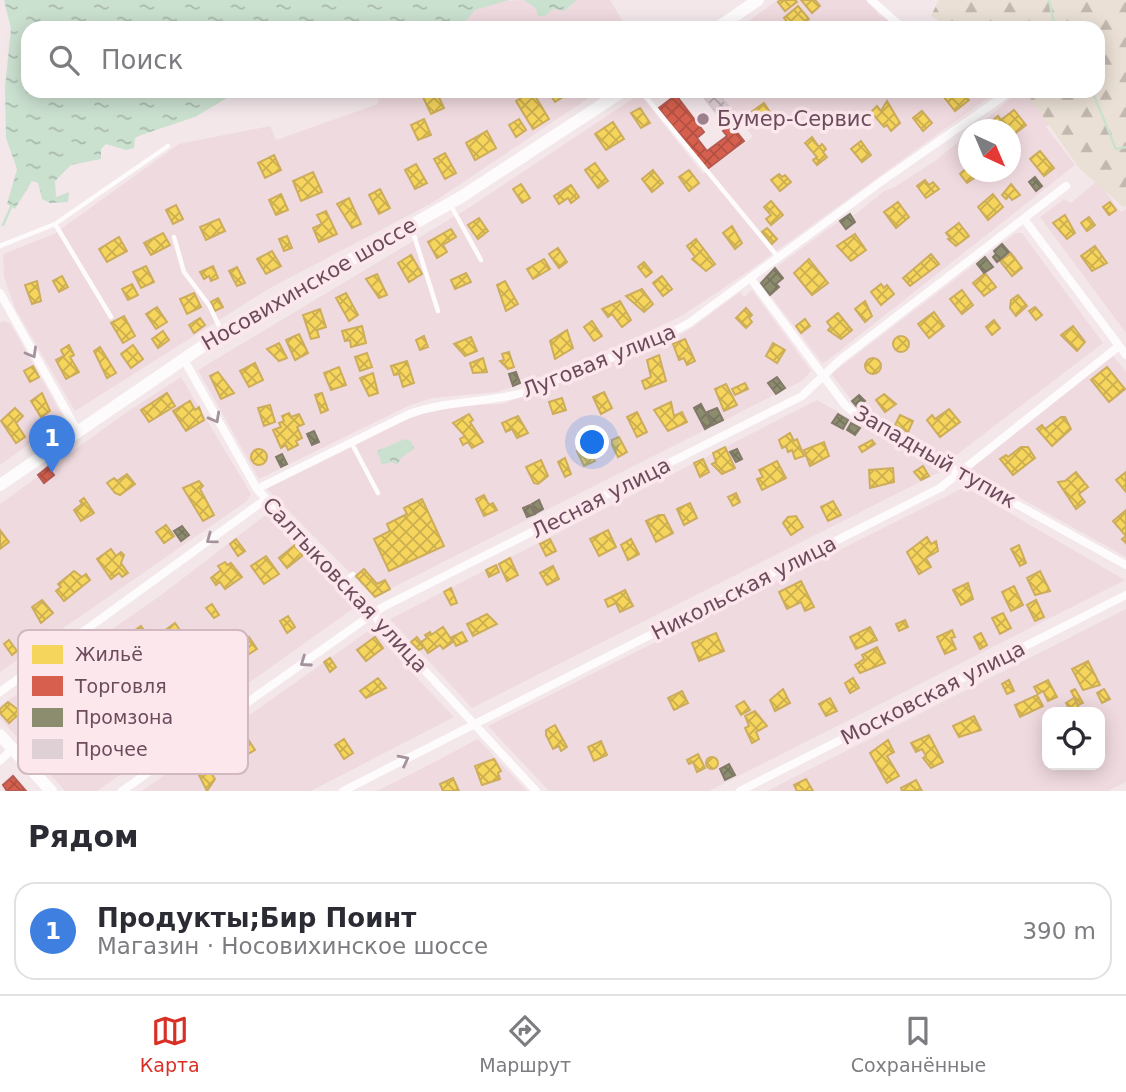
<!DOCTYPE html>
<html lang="ru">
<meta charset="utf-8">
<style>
:root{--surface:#fff;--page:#f2f2f3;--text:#2b2b33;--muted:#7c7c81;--line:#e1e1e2;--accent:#d93025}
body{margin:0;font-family:"DejaVu Sans",sans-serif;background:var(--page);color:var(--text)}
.controls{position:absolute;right:21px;bottom:21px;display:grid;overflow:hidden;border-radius:14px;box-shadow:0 4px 18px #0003}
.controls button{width:63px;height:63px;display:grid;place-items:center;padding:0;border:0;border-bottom:2px solid var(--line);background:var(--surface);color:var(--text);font:35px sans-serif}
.compass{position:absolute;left:958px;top:119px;width:63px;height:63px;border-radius:50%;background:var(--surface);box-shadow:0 4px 18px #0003;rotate:136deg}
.you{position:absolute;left:593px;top:443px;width:24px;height:24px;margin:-18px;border:5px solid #fff;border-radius:50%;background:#1a73e8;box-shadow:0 0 0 10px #1a73e833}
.badge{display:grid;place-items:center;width:46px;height:46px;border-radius:50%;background:var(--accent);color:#fff;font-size:23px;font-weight:700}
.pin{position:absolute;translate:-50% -58px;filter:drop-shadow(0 2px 4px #0008)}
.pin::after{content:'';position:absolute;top:37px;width:24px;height:21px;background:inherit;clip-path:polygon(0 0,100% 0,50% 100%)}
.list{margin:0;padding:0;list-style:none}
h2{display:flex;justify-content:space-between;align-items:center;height:91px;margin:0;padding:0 28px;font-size:30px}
h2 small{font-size:23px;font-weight:400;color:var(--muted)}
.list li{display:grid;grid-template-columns:46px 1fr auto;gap:21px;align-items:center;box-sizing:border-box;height:98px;margin:0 14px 14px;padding:0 14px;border:2px solid var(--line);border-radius:21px}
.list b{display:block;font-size:26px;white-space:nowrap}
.list p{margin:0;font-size:23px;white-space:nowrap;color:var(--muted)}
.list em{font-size:23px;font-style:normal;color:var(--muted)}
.icon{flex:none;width:38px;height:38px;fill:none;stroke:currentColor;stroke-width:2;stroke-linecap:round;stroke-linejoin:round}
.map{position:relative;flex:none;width:1126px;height:791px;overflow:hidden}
.search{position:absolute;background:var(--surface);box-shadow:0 4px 18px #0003;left:21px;right:21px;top:21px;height:77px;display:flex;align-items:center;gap:18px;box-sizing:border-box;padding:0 24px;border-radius:21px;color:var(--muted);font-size:26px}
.sheet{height:203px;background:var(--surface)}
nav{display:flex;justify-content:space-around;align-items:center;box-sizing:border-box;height:98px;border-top:2px solid var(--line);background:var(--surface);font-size:19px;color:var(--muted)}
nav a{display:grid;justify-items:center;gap:4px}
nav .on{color:var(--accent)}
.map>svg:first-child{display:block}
</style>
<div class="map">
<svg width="1126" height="791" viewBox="0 0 1126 791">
<defs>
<pattern id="forest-firs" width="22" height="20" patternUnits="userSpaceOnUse" patternTransform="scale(1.75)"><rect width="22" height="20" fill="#eae0d5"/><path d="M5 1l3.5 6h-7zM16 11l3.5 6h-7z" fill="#c2b8b0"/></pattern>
<pattern id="water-ripples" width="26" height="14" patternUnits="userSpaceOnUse" patternTransform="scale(1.75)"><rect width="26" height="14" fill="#cbe1d0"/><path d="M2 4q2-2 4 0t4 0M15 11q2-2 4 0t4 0" fill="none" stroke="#a9b9ac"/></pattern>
<pattern id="homes-cross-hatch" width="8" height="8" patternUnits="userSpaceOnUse" patternTransform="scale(1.75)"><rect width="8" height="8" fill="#f6d55c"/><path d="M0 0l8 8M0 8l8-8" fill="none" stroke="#cbaf4f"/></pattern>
<pattern id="shops-cross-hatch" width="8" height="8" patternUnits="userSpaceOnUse" patternTransform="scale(1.75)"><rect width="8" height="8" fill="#d6604d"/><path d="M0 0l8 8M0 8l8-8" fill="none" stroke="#b25143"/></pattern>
<pattern id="industry-cross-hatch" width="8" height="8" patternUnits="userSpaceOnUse" patternTransform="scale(1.75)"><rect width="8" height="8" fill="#8c8c6e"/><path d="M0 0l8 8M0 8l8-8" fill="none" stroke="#76755e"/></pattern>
<pattern id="building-cross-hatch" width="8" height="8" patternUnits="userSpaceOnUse" patternTransform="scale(1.75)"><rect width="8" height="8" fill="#dfd0d5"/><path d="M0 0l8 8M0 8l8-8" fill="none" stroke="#b9abb0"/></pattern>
</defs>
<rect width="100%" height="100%" fill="#f3e7ea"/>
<path fill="#efdadf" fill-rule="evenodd" d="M524,0l12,9 3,7h6l8,-7 11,2 13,-11h33l17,28h-167l15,-18 24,-9z
M777,0h93l8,14 23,14h-161z
M379,91h220l-167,112 -162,85 -195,123 -60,-103 -11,-31 -1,-23 51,-20 125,-90 91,-18 6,14 102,-36z
M718,91h279l-251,182 -63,42 -65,31 -96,38 -25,8 -65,6 -24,8 -149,73 -61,-109 272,-163 170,-113 63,80 50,-37z
M1019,91h10l24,31 -7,5 29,38 -252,199 -62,-81 5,-4 -2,-3 86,-63 3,3 31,-25 9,-3 42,-27 33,-27v38h42v-42l-35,-1z
M1097,181l24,31 5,-3v124l-86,-116 24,-18 7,4z
M1016,233h6l81,110 -153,117 -92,-52 -27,-34z
M752,290l59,81 -9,10 -428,216 -108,-109 128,-63 45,-18 63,-3 165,-62 25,-14 48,-36 4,5z
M4,321l6,2 54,96 -64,46v-142z
M1113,356l13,16v185l-158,-88z
M181,377l70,117 -4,7 -247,171v-168l124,-90z
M817,400l125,71 -470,237 -82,-89z
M965,487l160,93 -416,211h-160l-61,-65z
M268,513l86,95 -257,183h-32l-65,-73v-12l160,-110z
M1126,609v173l-18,9h-341zM1047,712h53v53h-53z
M371,629l83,88 -143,74h-169z
M478,739l49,52h-150l46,-23z"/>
<path fill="url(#forest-firs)" d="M939,0h187v206l-3,1 -44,-39 -54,-77h73v-63h-147l-20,-12z"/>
<path fill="url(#water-ripples)" d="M4,0h505l-34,10 -15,18h-432v63h268l-19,5 -34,-1 -16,3 -32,19 -54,18 -6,3 -1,10 -8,2 -20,-6 -5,5v10l-30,6 -16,16 1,16 13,-5 -1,10 -18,1 -8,-4 -4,-16 -6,-2 -17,28 -8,-5 10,-35 -11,-31 -1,-50 6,-59z
M524,0h53l-13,11 -11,-2 -8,7h-7l-2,-7z
M405,439l6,2 3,8 -13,9 -4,7 -6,-3 -9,3 -5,-14z"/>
<path fill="url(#homes-cross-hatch)" stroke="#cdac5c" stroke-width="2" d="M780,0h15l2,2 -12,9 -7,-9z
M801,0h14l5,6 -8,7z
M798,6l11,13 -11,9h-6l-8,-10z
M427,91h9l8,17 -13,6 -10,-21z
M516,91h16l17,28 -16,10 -17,-28 5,-3z
M548,91h12l3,6 -8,5z
M949,91h12l8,9 -14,11 -12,-15z
M887,101l13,22 -9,8 -4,-6 -3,2 -13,-15 6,-6 4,5z
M764,103l11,17 -9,6 -3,-4 -4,3 -9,-12z
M640,108l10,15 -9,5 -10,-15z
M1014,110l12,15 -13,10 2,3 -5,3v-11h-22l-2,-4 12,-10 3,4z
M922,111l10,12 -9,8 -10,-13z
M424,119l7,16 -13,5 -7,-15z
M519,119l7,11 -10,7 -7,-12z
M613,122l11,17 -18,11 -11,-16z
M487,131l9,17 -21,12 -9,-17z
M812,137l7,10 3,-3 4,5 -3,3 4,5 -10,8 -4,-5 4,-3 -12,-14z
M861,141l10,14 -9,7 -11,-13z
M1040,151l14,17 -10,8 -14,-17z
M445,153l11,20 -11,6 -11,-20z
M274,155l7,15 -16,8 -7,-15z
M595,163l13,18 -10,7 -13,-18z
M416,164l11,19 -12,6 -10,-19z
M966,169l8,9 -7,5 -7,-9z
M653,170l10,13 -11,9 -10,-13z
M689,170l10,13 -10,8 -10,-14z
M313,172l9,20 -21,9 -8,-20z
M779,174l3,3 3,-2 6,7 -11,9 -9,-11z
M925,180l4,5 4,-3 6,7 -13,9 -9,-12z
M521,184l9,14 -8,5 -9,-14z
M1011,184l9,11 -8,5 -3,-4 -3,3 -4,-4z
M571,185l8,12 -8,6 -3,-5 -9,6 -5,-8z
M380,189l10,19 -11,6 -10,-19z
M281,194l7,16 -12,5 -7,-15z
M993,194l10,13 -15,13 -10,-13z
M349,198l12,26 -9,4 -15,-24z
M771,201l12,14 -12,10 -5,-6 5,-4 -7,-8z
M898,202l11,15 -13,11 -12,-16z
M1110,202l6,8 -7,5 -6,-8z
M176,205l7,14 -10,5 -7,-14z
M326,211l11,23 -18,8 -6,-14 9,-4 -5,-9z
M1065,215l10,18 -8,6 -14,-16z
M1089,217l6,8 -8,6 -6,-8z
M479,218l9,13 -10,8 -10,-14z
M219,219l6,12 -19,9 -6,-13z
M959,223l10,13 -13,10 -8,-7 2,-1 -4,-5z
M732,226l10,17 -7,6 -12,-16z
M767,228l10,11 -5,5 -10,-12z
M451,229l5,8 -13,8 4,7 -10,6 -9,-16z
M163,233l7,12 -19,10 -7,-12z
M855,234l11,16 -15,11 -14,-15z
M287,236l5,12 -8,3 -5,-12z
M119,237l8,14 -20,11 -8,-13z
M696,239l19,25 -9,7 -14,-12 3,-2 -8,-11z
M1095,246l12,17 -15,8 -11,-15z
M558,248l9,14 -8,6 -10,-14z
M272,251l9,15 -15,8 -9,-15z
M1011,253l11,15 -10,8 -12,-15z
M931,254l8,10 -29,22 -7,-8z
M411,255l11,19 -13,8 -11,-19z
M544,259l6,10 -17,10 -6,-10z
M809,259l19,24 -16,12 -18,-22z
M644,262l8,10 -6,5 -8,-10z
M146,266l8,16 -13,6 -8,-16z
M213,266l5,12 -7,3 -2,-5 -5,3 -4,-7z
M237,267l8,16 -8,3 -8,-15z
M466,273l5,9 -16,7 -4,-9z
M985,273l11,14 -12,9 -11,-13z
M377,274l10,21 -8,3 -13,-19z
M62,276l6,11 -9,5 -6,-11z
M662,276l10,13 -9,7 -10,-13z
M37,281l4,20 -9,3 -7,-19z
M505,281l13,23 -12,7 -9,-26z
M132,284l6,11 -10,5 -6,-11z
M881,284l3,4 3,-3 7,9 -13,11 -10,-13z
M642,289l11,15 -9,8 -18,-16z
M962,290l11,15 -11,9 -12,-15z
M194,293l7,14 -14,7 -7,-15z
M346,293l12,22 -9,6 -13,-23z
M1018,295l9,11 -11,10 -6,-8 1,-8z
M218,298l5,9 -8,4 -4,-9z
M620,301l11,19 -9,7 -10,-13 -4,3 -6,-8z
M865,301l7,15 -7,6 -10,-13z
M157,307l10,15 -11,7 -10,-15z
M1035,307l7,8 -6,5 -7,-9z
M746,308l6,7 -3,3 3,4 -6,6 -10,-10z
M320,309l6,18 -9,3 2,7 -8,2 -8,-24z
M934,312l10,14 -15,12 -11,-14z
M838,313l14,17 -11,9 -13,-9 3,-3 -4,-5z
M124,316l11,20 -12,7 -12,-20z
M200,318l5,7 -11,8 -5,-8z
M805,319l5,7 -9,7 -5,-7z
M994,320l6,8 -8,7 -6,-8z
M592,321l10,15 -8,5 -10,-14z
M362,326l4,17 -15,4 -1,-7 -5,1 -3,-10z
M1073,326l12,16 -8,9 -16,-16z
M567,330l6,18 -18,11 -5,-18z
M163,331l6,9 -11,8 -6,-9z
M299,334l9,19 -13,7 -9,-20z
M893 344a8 8 0 1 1 16 0a8 8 0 1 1-16 0Z
M424,336l4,11 -8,3 -4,-10z
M471,337l6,14 -12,5 -11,-12z
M685,339l10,22 -8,4 -3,-7 -5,2 -6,-16z
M279,343l8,15 -8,3 -12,-12z
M773,343l12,7 -8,13 -11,-7z
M69,345l5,10 -4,2 9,15 -13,7 -10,-19 8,-4 -3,-6z
M133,345l10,14 -12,9 -10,-14z
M100,347l16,26 -9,5 -13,-27z
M509,352l5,15 -6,2 -8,-8 4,-1 -2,-6z
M367,353l5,14 -12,4 -5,-14z
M659,355l7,26 -21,8 -3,-8 9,-4 -4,-17z
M865 366a8 8 0 1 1 16 0a8 8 0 1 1-16 0Z
M483,358l4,14 -14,1 -3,-10z
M407,361l7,22 -11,4 -4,-13 -5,1 -3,-9z
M255,363l8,17 -14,7 -9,-16z
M33,366l6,11 -9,5 -6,-11z
M339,367l7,18 -15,5 -7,-17z
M1107,367l18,22 -16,13 -18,-22z
M218,372l16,21 -13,6 -11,-23z
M373,373l5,20 -9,3 -9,-18z
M745,383l3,6 -13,6 -3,-6z
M726,384l11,21 -13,6 -9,-22z
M604,392l8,16 -11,6 -8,-17z
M42,393l8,18 -9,6 -10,-16z
M167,393l8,13 -26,16 -8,-12z
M322,393l6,17 -7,3 -6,-18z
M884,394l12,10 -11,8 -9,-12z
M562,398l4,12 -13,4 -4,-12z
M190,401l5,9 4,-3 5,13 -18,11 -13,-20z
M671,402l3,14 8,-4 5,10 -19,9 -14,-21z
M270,405l5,17 -11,4 -6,-18z
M15,408l8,8 -7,7 9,14 -9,6 -15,-22z
M949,409l11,13 -20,15 -13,-17 5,-5 3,4z
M637,412l10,20 -10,5 -10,-20z
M289,413l2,4 8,-3 5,10 -7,3 5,11 -6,3 2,4 -10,5 -2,-5 -5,3 -8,-18 8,-3 -2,-4 5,-2 -2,-5z
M469,414l4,6 -3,2 13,20 -11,6 -4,-6 -5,3 -3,-6 5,-3 -12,-13z
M900,415l13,6 -5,11 -13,-7z
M518,416l10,17 -11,5 -5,-9 -6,3 -4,-9z
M1061,417h4l6,12 -19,17 -15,-17 5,-4 3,4z
M790,433l4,8 3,-2 7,17 -9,3 -3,-9 -4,2 -2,-6 -4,2 -3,-8z
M619,437l8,15 -9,5 -6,-12v-5z
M872,440l3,4 -13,8 -3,-5z
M824,442l5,14 -19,10 -6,-16z
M588,446l7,15 -11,5 -7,-15z
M725,447l10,21 -13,6 -10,-10 4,-2 -3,-9z
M1021,447h7l7,11 -22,17 -13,-16 6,-4 2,2z
M251 457a8 8 0 1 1 16 0a8 8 0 1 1-16 0Z
M565,458l6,16 -6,3 -7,-15z
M703,459l6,13 -9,5 -6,-14z
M541,460l7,16 -10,8 -4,-1 -8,-16z
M777,461l9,17 -24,12 -5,-11 6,-2 -4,-7z
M923,466l6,10 -8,4 -7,-8z
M893,468l1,14 -24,6 -1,-18z
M1076,472l12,15 -9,7 6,8 -9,7 -18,-27 7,-1z
M1126,472v20l-10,-12z
M127,474l8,10 -15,11 -5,-2 -8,-10 7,-5 3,3z
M199,481l4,5 -3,3 14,26 -11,6 -20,-33z
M736,493l4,9 -7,4 -5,-9z
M484,495l5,10 4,-2 4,7 -13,6 -8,-17z
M84,498l10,15 -13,8 -7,-11 8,-6 -2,-3z
M422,499l22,47 -55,25 -15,-32 16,-8 -3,-7 20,-10 -3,-6z
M833,501l8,14 -13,6 -7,-14z
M690,503l7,15 -13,7 -7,-16z
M1126,510v33l-4,-4 4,-3 -13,-15z
M659,515h5l9,18 -17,9 -10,-21z
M796,516l7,11 -12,8 -8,-12 5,-6z
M166,525l8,11 -10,7 -8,-11z
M0,530l9,12 -9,7z
M608,530l8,17 -17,9 -9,-17z
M927,537l4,7 5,-3 2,10 -12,7 5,9 -12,7 -12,-22z
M236,539l9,12 -7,5 -8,-12z
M550,539l6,12 -10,5 -6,-12z
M631,539l8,15 -11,6 -7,-15z
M295,545l8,10 -16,13 -8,-10z
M1019,545l7,18 -6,3 -9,-17z
M111,549l5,7 5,-4 3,3 -3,8 7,10 -6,4 -3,-4 -8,6 -14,-20z
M266,556l13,18 -15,10 -13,-18z
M510,558l8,17 -11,6 -8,-17z
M225,562l2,3 4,-2 11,14 -17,12 -5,-7 -4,3 -5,-7 10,-8 -3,-4z
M496,565l3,7 -10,5 -3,-7z
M553,566l6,13 -12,6 -7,-12z
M364,569l13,15 8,-4 5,9 -15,8 -19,-21z
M74,571l8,6 4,-3 4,6 -26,21 -8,-10 5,-4 -3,-3z
M1040,571l10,20 -15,4 -8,-17z
M801,581l13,26 -9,4 -4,-9 -14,7 -8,-17z
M968,583l5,16 -12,6 -8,-15z
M1014,586l9,19 -12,6 -9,-19z
M451,588l6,15 -6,2 -7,-13z
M625,590l8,16 -13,6 -4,-9 -8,4 -3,-7z
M42,600l11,13 -12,10 -9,-16z
M1036,600l8,17 -9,4 -8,-16z
M212,604l7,11 -5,3 -8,-10z
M1003,613l8,15 -11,6 -8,-16z
M487,614l10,10 -24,12 -6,-12z
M288,616l7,11 -8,6 -7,-12z
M905,620l3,7 -9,4 -3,-7z
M175,623l9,13 -17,9 -4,-13z
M141,626l11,15 -7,5 -11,-15z
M443,627l10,15 -10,7 -3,-4 -12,8 -7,-11 6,-4 -2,-3 5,-3 1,3z
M870,627l7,13 -21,9 -6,-12z
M952,630l3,7 -4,1 5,11 -11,5 -8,-17z
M462,632l5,9 -11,5 -4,-9z
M716,633l8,18 -25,10 -7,-18z
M981,633l6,12 -7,4 -6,-12z
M249,637l8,12 -33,21 -9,-15 6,-4 2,4z
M375,637l8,11 -17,13 -9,-11z
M417,637l7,10 -5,3 -8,-8z
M9,640l8,11 -5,4 -8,-11z
M877,647l8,16 -25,10 -5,-8 9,-6 -2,-4z
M330,658l6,9 -6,5 -6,-10z
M1088,661l12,24 -17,5 -11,-21z
M378,678l8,10 -20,10 -6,-7z
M853,678l6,10 -9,5 -5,-10z
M1009,680l5,11 -7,3 -5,-10z
M1048,680l9,17 -9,4 -5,-10 -5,3 -4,-7z
M783,689l7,14 -15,8 -5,-11z
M1075,689l8,14 -5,2 -7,-14z
M1104,689l6,10 -8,4 -5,-10z
M682,691l6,12 -14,7 -6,-12z
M1037,695l6,11 -23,11 -5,-12z
M830,698l7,13 -11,5 -7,-12z
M1074,698l7,14h-10l-5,-9z
M744,701l6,9 -9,5 -5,-9z
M8,702l13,10 -12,11 -9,-10v-4z
M755,711l12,15 -11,6 3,7 -7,4 -7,-15 4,-2 -4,-10z
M974,716l7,14 -22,7 -6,-11z
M555,725l12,22 -6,4 -2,-5 -6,3 -7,-14v-5z
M237,733l1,3 6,-3 11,17 -19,11 -10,-17z
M929,735l14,27 -12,6 -8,-10 3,-2 -4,-7 -6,3 -5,-9z
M344,739l9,14 -9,6 -9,-14z
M888,740l6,12 -7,4 12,20 -12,7 -17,-30z
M601,741l6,14 -13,6 -6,-14z
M698,754l7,14 -8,4 -4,-10 -4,2 -2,-4z
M706 763a6 6 0 1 1 12 0a6 6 0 1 1-12 0Z
M494,759l7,12 -3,2 2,6 -18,6 -7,-19z
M204,763l11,16 -8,12 -11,-22z
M453,778l6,13h-16l-3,-7z
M806,779l7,12h-16l-3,-6z
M916,780l6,11h-20l-1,-3z"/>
<path fill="url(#shops-cross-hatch)" stroke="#b65a52" stroke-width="2" d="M676,95l28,37 -7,6 10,13 20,-15 -4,-5 8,-6 13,16 -38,29 -47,-62z
M48,467l6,8 -10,8 -6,-8z
M13,776l13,15h-19l-4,-6z"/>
<path fill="url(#industry-cross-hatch)" stroke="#827969" stroke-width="2" d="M1035,177l7,9 -6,5 -7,-9z
M850,214l5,8 -9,7 -6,-8z
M1002,244l7,8 -12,10 -4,-5 3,-3 -2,-3z
M985,257l8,10 -9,6 -7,-9z
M775,268l8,10 -7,6 3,3 -9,8 -9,-12z
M516,372l4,11 -7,3 -4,-12z
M777,377l8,11 -9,6 -8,-11z
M859,395l6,6 -8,6 -5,-6z
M701,404l11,21 -7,4 -11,-21z
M717,408l6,12 -10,5 -6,-13z
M838,414l10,6 -5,9 -11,-6z
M851,423l9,5 -5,7 -8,-5z
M314,431l5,11 -7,3 -5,-11z
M737,449l5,10 -6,3 -6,-10z
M282,454l5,10 -6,3 -5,-10z
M539,500l4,9 -7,4 -4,-9z
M530,505l5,9 -8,3 -4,-9z
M182,526l7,9 -8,6 -7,-10z
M729,764l6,11 -10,5 -5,-11z"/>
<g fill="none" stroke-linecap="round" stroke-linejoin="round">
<path stroke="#cbe1d0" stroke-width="2.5" d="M1049,0l6,28
M1092,91l24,58 10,-2
M3,225l9,-20"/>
</g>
<path fill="url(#building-cross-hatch)" stroke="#dbcad1" stroke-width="2" d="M699,91h17l19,23 -11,9z"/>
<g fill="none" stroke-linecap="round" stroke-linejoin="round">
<path stroke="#d2c6cc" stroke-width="2" stroke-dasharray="2 5" stroke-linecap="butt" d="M700,28l7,-5"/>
<path stroke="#fdfbfc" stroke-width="4.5" d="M641,91l137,166
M450,204l31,56
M55,224l113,-78
M411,226l27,85
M174,237l10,35 25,33 13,27
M0,246l55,-22 56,93
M351,442l27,51
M343,582l10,-8"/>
<path stroke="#fdfbfc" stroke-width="8" d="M871,0l32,28
M1024,219l102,136
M751,279l94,126 14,12 267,148
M0,293l77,137
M183,358l74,131 279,302
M257,489l152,-75c39,-14 79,-11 117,-22l141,-57 22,-12 193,-142 129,-90
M0,692l266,-193
M0,761l12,-12
M122,791l259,-183 421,-212 38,-36 226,-174
M343,791l597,-303 179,-142
M740,791l386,-196"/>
<path stroke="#fdfbfc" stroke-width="12" d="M717,28l41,-28
M0,485l222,-152 239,-136 162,-106
M0,735l51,56"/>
</g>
<defs><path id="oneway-chevron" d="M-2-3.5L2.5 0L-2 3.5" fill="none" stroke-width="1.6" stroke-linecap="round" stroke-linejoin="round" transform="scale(1.75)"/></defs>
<g stroke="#a6929c">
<use href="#oneway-chevron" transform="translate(32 353) rotate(60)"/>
<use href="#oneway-chevron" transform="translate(215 418) rotate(61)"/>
<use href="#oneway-chevron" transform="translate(211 539) rotate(144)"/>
<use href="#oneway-chevron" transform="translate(305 662) rotate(145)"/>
<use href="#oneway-chevron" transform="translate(404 760) rotate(-27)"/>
</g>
<circle fill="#9b828e" stroke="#fce7ec" stroke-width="2.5" cx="703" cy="119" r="7"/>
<g text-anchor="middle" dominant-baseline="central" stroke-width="7" stroke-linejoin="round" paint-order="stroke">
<g font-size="21" fill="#6c4c5c" stroke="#fce7ec" text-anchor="start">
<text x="717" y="119">Бумер-Сервис</text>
</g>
<g font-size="21" fill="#6c4c5c" stroke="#fce7ec">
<text transform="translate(309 284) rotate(-30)">Носовихинское шоссе</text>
<text transform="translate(599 361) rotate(-22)">Луговая улица</text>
<text transform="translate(935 457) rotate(30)">Западный тупик</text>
<text transform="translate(601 498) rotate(-27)">Лесная улица</text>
<text transform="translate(345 585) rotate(47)">Салтыковская улица</text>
<text transform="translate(744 588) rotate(-27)">Никольская улица</text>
<text transform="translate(933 693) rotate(-27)">Московская улица</text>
</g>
</g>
<rect x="18" y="630" width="230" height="144" rx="10" fill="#fce7ec" stroke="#d1b8c1" stroke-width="2"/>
<rect x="32" y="645" width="31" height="19" fill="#f6d55c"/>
<rect x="32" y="676" width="31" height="20" fill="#d6604d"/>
<rect x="32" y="708" width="31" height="19" fill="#8c8c6e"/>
<rect x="32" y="739" width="31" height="20" fill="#dfd0d5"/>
<g font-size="19" fill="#6c4c5c">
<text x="75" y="661">Жильё</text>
<text x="75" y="693">Торговля</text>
<text x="75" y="724">Промзона</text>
<text x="75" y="756">Прочее</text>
</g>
</svg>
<div class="controls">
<button><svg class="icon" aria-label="locate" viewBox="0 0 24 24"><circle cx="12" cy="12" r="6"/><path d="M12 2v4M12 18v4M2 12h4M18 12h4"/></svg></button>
</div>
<svg class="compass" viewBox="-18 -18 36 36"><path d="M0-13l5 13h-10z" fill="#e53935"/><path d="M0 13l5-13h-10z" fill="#7c7c81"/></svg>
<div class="you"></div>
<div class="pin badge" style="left:52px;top:473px;background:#3f7fe0">1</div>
<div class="search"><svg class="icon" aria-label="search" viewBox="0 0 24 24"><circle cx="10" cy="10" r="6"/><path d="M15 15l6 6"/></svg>Поиск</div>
</div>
<section class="sheet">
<h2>Рядом<small></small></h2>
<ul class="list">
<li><span class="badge" style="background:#3f7fe0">1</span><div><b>Продукты;Бир Поинт</b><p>Магазин · Носовихинское шоссе</p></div><em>390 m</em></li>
</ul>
</section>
<nav>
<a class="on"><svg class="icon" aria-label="map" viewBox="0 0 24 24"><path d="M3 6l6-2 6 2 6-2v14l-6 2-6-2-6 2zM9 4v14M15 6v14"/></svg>Карта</a>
<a><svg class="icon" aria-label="directions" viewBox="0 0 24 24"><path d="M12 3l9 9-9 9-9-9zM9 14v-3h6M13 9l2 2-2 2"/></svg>Маршрут</a>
<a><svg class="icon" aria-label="saved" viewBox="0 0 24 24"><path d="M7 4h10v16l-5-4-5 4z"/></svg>Сохранённые</a>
</nav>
